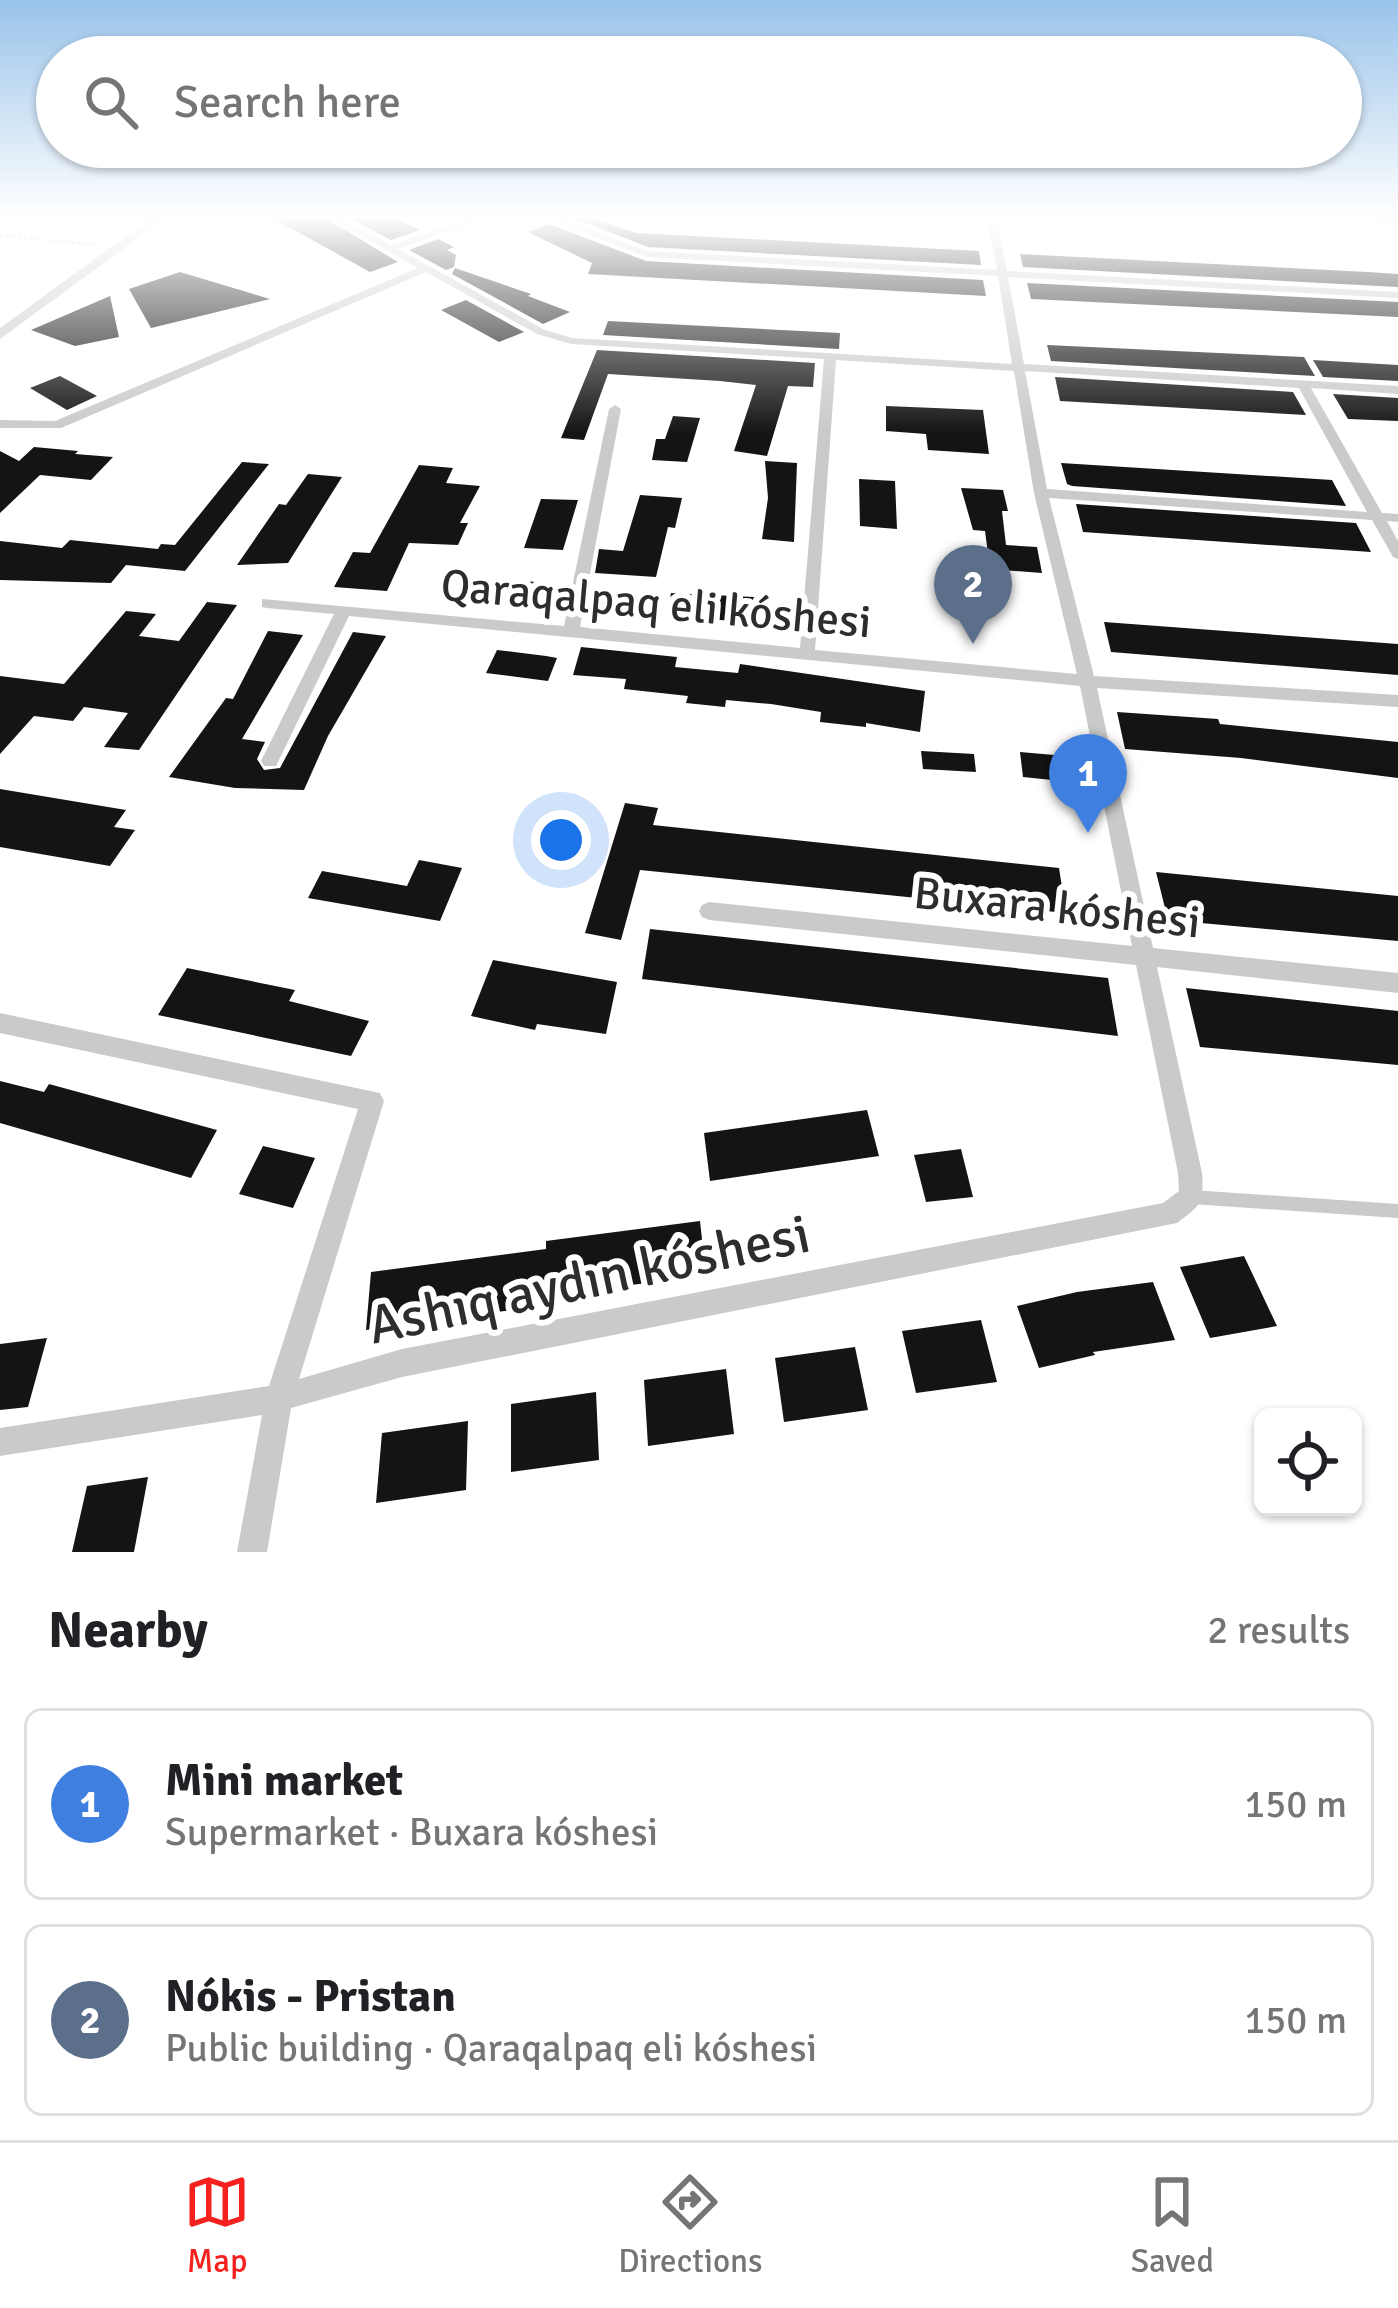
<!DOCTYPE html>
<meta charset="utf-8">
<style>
:root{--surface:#fff;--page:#f6f6f6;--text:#202124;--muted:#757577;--line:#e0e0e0;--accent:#f5211e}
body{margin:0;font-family:Signika,sans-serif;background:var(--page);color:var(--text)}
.controls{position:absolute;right:36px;bottom:36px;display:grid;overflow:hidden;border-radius:18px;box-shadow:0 3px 9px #0004}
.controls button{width:108px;height:108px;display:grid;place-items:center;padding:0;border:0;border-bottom:3px solid var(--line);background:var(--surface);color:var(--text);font:60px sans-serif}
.you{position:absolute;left:561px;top:840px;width:42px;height:42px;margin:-30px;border:9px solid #fff;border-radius:50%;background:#1a73e8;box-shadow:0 0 0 18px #1a73e833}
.badge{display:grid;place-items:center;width:78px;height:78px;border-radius:50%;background:var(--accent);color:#fff;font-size:39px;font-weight:700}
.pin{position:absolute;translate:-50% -99px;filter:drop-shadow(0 3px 6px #0008)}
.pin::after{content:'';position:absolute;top:63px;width:42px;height:36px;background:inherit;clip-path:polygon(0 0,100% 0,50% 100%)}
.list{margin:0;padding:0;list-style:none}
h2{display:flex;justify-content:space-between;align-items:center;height:156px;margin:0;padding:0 48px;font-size:51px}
h2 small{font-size:39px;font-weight:400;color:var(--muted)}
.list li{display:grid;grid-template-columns:78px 1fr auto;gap:36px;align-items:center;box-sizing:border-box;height:192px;margin:0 24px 24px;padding:0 24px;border:3px solid var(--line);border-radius:18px}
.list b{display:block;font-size:45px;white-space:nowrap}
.list p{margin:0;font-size:39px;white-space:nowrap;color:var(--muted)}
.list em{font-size:39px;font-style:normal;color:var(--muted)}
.icon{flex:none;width:66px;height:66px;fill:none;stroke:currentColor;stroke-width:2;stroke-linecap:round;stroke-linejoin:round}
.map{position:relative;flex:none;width:1398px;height:1552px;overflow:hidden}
.search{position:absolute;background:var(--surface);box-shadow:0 3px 9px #0004;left:36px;right:36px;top:36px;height:132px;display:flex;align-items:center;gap:30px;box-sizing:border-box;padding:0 42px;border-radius:66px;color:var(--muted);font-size:45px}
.sheet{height:588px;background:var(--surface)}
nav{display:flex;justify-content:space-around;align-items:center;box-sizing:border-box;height:168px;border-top:3px solid var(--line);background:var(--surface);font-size:33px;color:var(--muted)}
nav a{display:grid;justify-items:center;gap:6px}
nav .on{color:var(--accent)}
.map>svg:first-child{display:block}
</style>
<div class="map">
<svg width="1398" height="1552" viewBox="0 0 1398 1552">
<rect width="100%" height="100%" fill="#fff"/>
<path fill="#141414" d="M269,216h53l76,46 -28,10z
M346,216h44l30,14 -29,10z
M568,216h18l50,17 343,18 2,14 -333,-18z
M549,224l97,37 337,19 3,16 -398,-22 4,-11 -64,-31z
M438,239l16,8 -7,3 9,5 -2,12 -8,3 -37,-20z
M1020,254l348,18 30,2v13l-375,-20z
M455,268l76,26 -3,2 42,16 -27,12 -91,-50z
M180,272l90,27 -119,29 -22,-39z
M1027,283l371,19v15l-367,-18z
M110,296l9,41 -44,9 -44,-16z
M466,300l58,32 -25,10 -58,-32z
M608,321l232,12 -1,16 -236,-14z
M1047,345l257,12 11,19 -264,-15z
M597,350l218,13 -2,24 -25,-1 -21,70 -33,-5 22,-66 -36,-4 -112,-7 -24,66 -23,-2z
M1313,360l85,5v16l-75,-4z
M60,376l37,20 -30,14 -37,-22z
M1055,377l238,15 13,23 -246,-14z
M1333,394l65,4v23l-50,-2z
M886,406l97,4 6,44 -61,-4 -2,-16 -40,-3z
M673,416l27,2 -13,44 -35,-2 4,-21h9z
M34,447l44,4 -3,3 38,3 -22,23 -51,-5 -40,38v-62l19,10z
M765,461l32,2 -3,79 -32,-3 6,-41z
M242,462l27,2 -84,107 -59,-6 -15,18 -111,-3v-39l62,7 8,-8 88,9 3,-5 14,1z
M1061,463l271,17 14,26 -274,-20 -5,-2z
M419,465l34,3 -7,15 34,3 -20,37h8l-10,22 -49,-2 -22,48 -53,-4 19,-35 17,1z
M308,474l34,3 -54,86 -51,2 42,-61 7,1z
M859,479l36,2 2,48 -37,-3z
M961,488l42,2 5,21h-6l4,34 31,2 5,26 -52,-4 -5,-38 -12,-1z
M640,495l42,3 -7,30 -7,-1 -12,50 -61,-4 4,-24 24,2z
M541,499l37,1 -15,50 -39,-2z
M1076,504l280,19 15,29 -288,-20z
M526,581l38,4 -8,21 -38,-4z
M671,593l101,5 -1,25 -104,-6z
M207,602l30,3 -98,145 -35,-3 24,-34 -44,-6 -11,14 -39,-5 -34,38v-78l64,8 62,-73 30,3 -17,22 40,5z
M1104,622l294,22v31l-287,-23z
M268,631l35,4 -61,104 23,3 -8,17 7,11 16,-2 73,-136 33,4 -58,100 -24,54 -69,-2 -66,-11 57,-79 7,1z
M581,647l96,10 -2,10 63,6 2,-9 185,27 -5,41 -54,-9v4l-46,-5 1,-10 -50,-8 -45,-4 -1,7 -39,-4 2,-7 -64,-7 2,-10 -53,-4z
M497,650l49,6 11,2 -9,23 -62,-8z
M1117,712l101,7 2,5 178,18v36l-157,-20 -116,-9z
M921,751l53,3 2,18 -53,-3z
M1020,752l57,5 4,26 -58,-6z
M0,789l126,21 -12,17 21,3 -25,36 -110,-19z
M625,803l33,5 -5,17 406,43 7,45 -426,-43 -19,70 -36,-7z
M419,860l43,8 -22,53 -132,-23 14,-27 85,15z
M1156,872l242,24v45l-230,-21z
M650,929l458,49 10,58 -476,-57z
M493,960l124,22 -11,52 -69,-10 -2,6 -64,-14z
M187,968l108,22 -6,11 80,20 -18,35 -193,-41z
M1186,988l212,23v54l-198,-18z
M0,1081l44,11 5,-8 168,46 -26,48 -191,-55z
M867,1110l12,46 -169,25 -6,-48z
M263,1146l52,12 -22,50 -54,-14z
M961,1149l12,48 -47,5 -12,-47z
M700,1221l6,54 -164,22v9l-176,24 5,-58 175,-23v-8z
M1244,1256l33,70 -67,12 -30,-71z
M1153,1282l22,58 -82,12 2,3 -56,13 -22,-62 60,-14z
M981,1320l16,62 -81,11 -14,-62z
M47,1338l-19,69 -28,3v-66z
M855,1347l13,63 -84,12 -9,-64z
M726,1369l8,65 -86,12 -4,-66z
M596,1392l3,68 -88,12v-68z
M468,1421l-2,69 -90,13 6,-70z
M148,1477l-14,75h-62l15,-66z"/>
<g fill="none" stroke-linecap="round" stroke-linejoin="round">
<path stroke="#cacaca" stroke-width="3" stroke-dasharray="3 3" stroke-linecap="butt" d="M0,235l96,10"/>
<path stroke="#cacaca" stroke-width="14" d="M1191,1197l207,14"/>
<path fill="#cacaca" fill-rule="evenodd" d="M326,216h11l54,29 85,-29h12l-90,33 147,81 27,8 440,26 -14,-88 -352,-19 -104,-41h12l93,35 350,19 -10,-54h9l11,55 391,21v6l-390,-21 16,87 374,22v8l-87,-6 71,125 16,1v8l-11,-1 11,20v18l-5,-2 -21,-37 -323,-22 45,178 304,19v12l-301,-19 56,260 245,25v20l-241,-26 45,206c2,31 -1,32 -25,50l-775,154 -111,31 -24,144h-30l25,-137 -262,41v-28l269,-42 89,-277 -358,-76v-20l380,80 4,8 -85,278 103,-30 761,-146 16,-12 -1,-18 -42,-208 -427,-45 -7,-3 -3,-6 3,-6 7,-3 423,44 -52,-260 -731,-70 -73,150h-12l-3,-5 73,-147 -67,-6 -5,-1v-8l302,27 45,-217 6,-4 6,4 -41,218 220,21 24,-289 -253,-15 -34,-10 -111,-62 -365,156h-61v-8l55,1 363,-153zM836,360l178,11 20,122 43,181 -262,-24zM1025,371l274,17 68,124 -320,-23z
M1294,216l104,2v6l-99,-5z"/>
<path fill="#cacaca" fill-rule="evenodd" d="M154,216h14l-168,123v-11z"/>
</g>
<linearGradient id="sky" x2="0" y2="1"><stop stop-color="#99c3ea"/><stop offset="0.5" stop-color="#fff"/><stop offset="1" stop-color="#fff" stop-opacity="0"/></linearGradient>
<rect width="1398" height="433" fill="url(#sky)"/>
<g text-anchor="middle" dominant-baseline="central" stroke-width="12" stroke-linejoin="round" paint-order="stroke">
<g font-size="45" fill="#2d2d2d" stroke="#fff">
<text transform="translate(656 604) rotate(5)">Qaraqalpaq eli kóshesi</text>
<text transform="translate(1057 908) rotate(6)">Buxara kóshesi</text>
</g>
<g font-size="54" fill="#2d2d2d" stroke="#fff">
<text transform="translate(589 1280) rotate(-12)">Ashıq aydın kóshesi</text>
</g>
</g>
</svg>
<div class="controls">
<button><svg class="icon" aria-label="locate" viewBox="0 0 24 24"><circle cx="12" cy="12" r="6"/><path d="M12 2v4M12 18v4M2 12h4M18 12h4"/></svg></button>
</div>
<div class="you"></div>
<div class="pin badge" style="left:1088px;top:833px;background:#3f7fe0">1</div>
<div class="pin badge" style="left:973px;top:644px;background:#5c6f8a">2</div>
<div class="search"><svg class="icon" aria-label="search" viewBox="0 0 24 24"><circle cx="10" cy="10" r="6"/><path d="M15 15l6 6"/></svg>Search here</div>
</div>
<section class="sheet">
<h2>Nearby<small>2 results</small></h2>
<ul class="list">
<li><span class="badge" style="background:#3f7fe0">1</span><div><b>Mini market</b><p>Supermarket · Buxara kóshesi</p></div><em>150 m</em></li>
<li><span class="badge" style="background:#5c6f8a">2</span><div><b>Nókis - Pristan</b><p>Public building · Qaraqalpaq eli kóshesi</p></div><em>150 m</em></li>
</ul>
</section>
<nav>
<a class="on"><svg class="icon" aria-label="map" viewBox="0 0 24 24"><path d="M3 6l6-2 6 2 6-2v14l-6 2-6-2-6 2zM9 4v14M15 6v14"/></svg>Map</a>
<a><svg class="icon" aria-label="directions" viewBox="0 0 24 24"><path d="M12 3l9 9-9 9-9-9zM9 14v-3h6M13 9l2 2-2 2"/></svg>Directions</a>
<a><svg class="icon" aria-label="saved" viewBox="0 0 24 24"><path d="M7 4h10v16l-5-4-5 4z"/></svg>Saved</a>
</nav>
